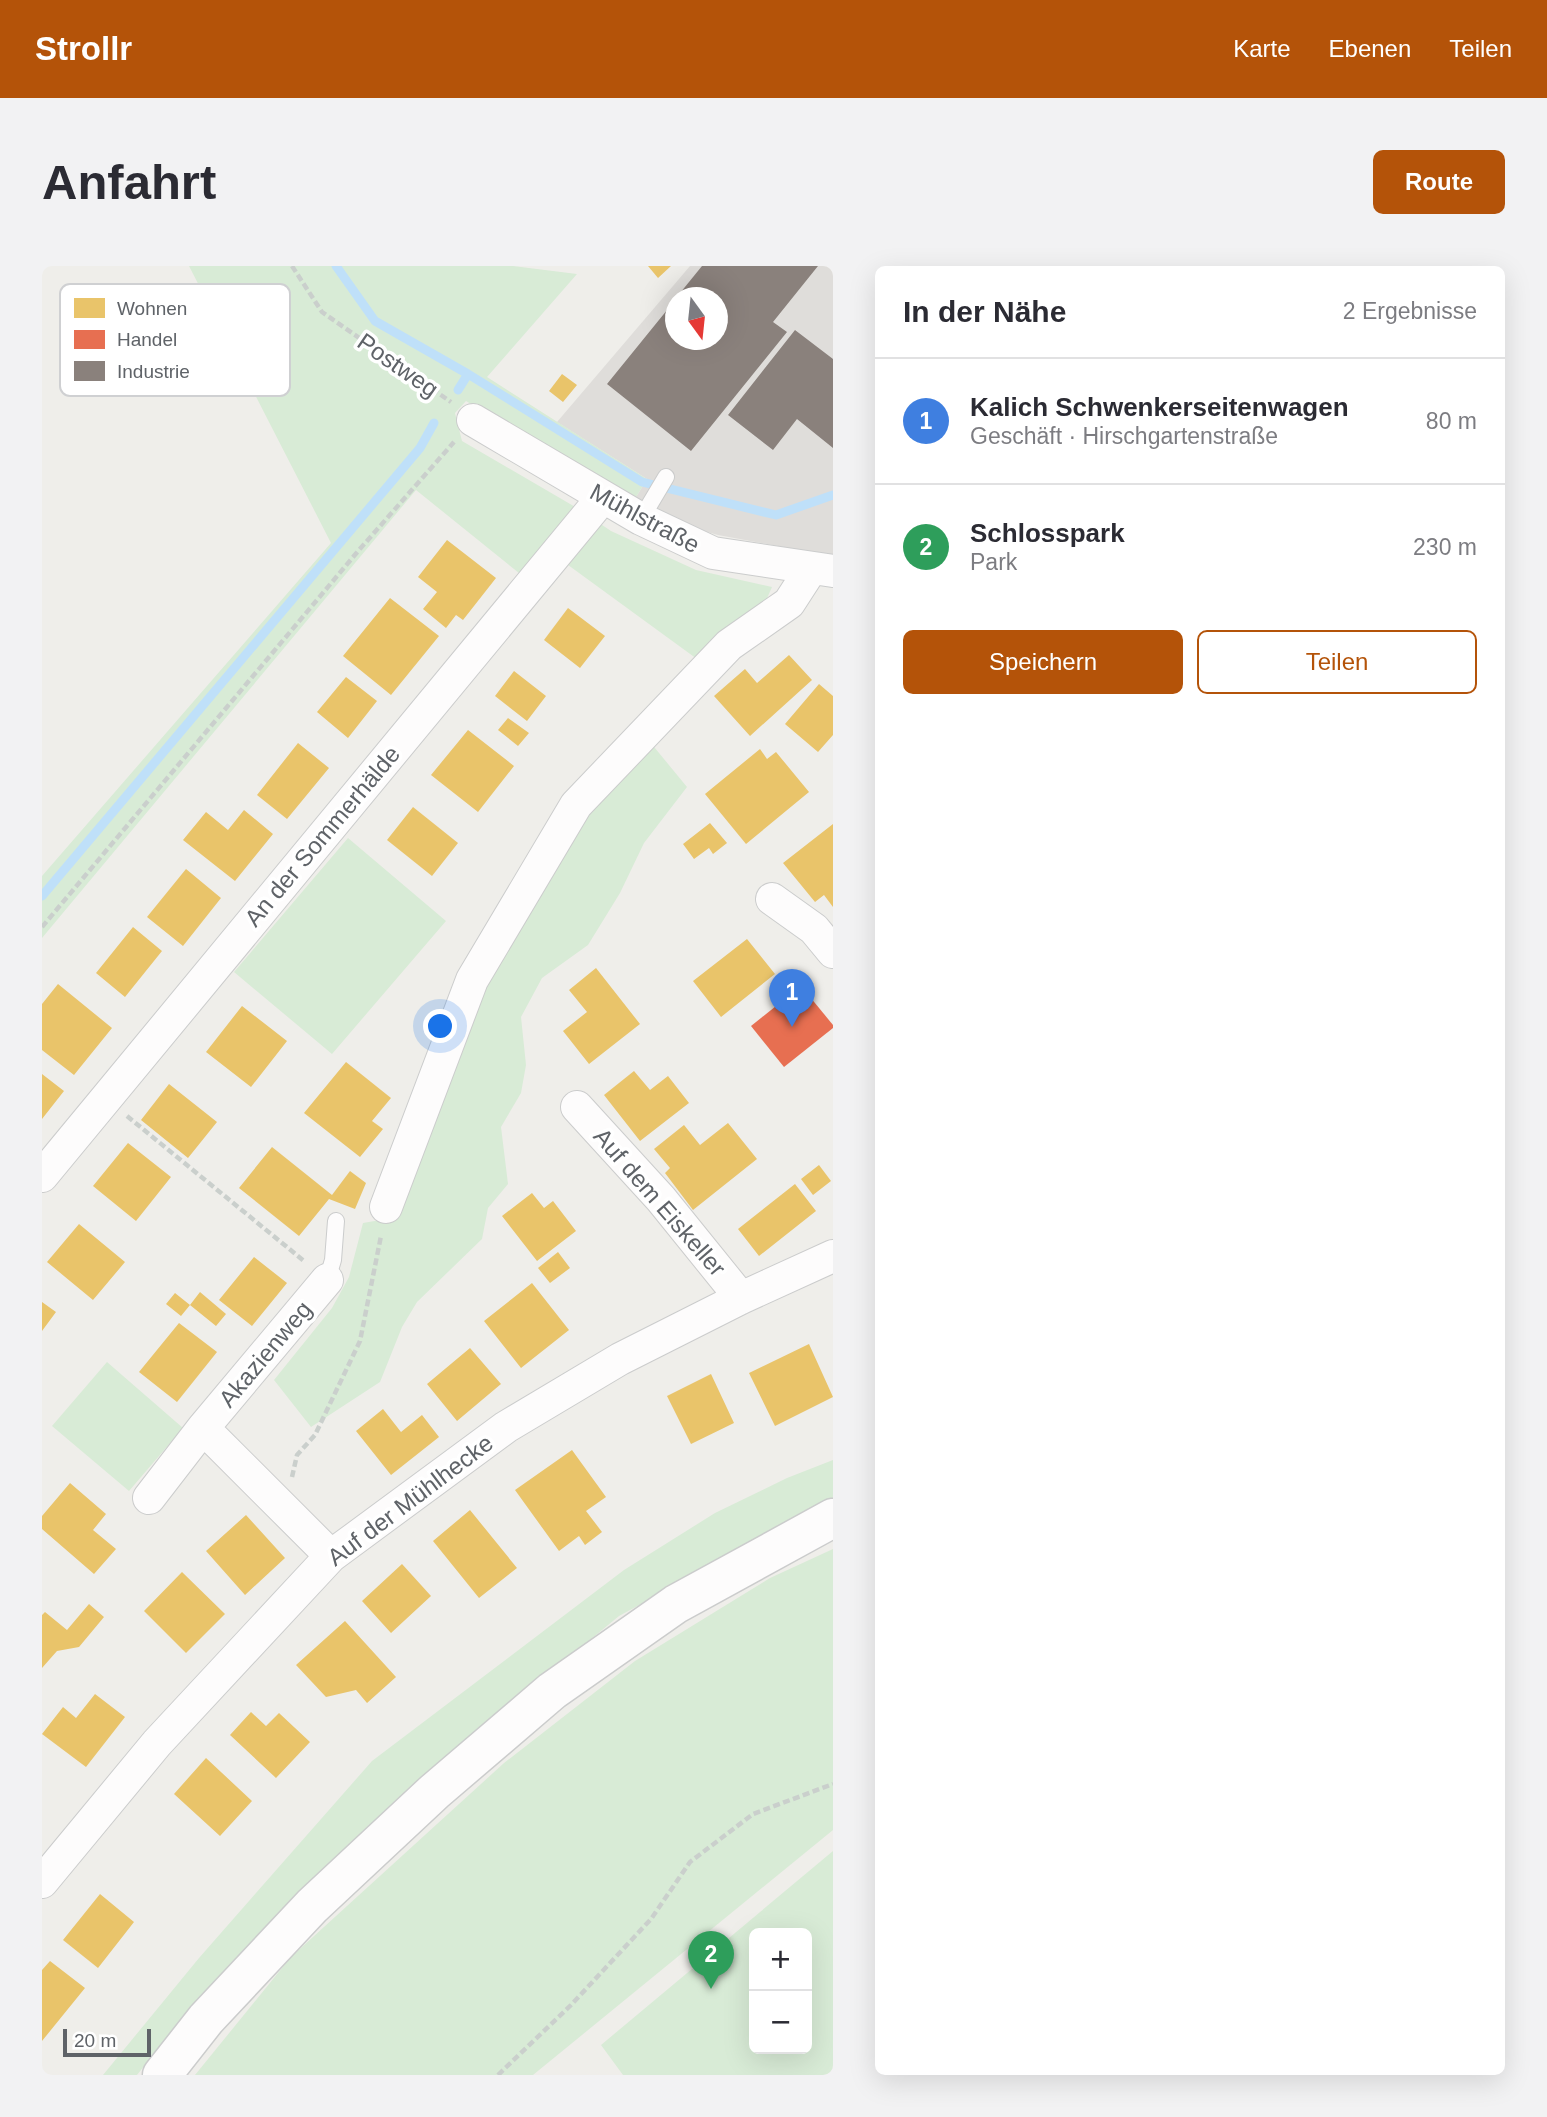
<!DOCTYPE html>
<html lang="de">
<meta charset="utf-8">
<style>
:root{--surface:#fff;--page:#f2f2f3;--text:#2b2b33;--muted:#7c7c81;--line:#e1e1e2;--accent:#b45309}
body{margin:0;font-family:Helvetica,sans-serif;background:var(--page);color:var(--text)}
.controls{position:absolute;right:21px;bottom:21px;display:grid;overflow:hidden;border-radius:10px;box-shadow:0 7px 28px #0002}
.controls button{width:63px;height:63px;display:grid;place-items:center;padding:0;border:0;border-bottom:2px solid var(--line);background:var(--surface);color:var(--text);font:35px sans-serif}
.compass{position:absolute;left:623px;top:21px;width:63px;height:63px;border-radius:50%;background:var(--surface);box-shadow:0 7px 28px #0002;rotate:165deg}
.scale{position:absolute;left:21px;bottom:18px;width:88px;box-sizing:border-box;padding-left:7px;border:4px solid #5f6368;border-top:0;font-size:19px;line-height:24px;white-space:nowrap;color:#5f6368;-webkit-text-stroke:5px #fff;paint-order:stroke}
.you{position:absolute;left:399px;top:761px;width:24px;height:24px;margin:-18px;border:5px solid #fff;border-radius:50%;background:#1a73e8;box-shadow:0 0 0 10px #1a73e833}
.badge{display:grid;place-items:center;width:46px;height:46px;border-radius:50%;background:var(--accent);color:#fff;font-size:23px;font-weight:700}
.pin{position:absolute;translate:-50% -58px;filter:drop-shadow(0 2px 4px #0008)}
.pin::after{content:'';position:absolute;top:37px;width:24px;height:21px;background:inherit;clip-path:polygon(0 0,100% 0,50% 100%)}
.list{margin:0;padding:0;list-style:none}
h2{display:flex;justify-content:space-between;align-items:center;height:91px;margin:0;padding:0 28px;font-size:30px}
h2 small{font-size:23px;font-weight:400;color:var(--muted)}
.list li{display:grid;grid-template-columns:46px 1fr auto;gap:21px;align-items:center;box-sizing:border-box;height:126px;padding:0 28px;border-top:2px solid var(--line)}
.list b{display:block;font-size:26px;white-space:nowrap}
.list p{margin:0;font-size:23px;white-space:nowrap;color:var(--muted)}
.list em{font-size:23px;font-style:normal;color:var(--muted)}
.actions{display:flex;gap:14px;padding:21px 28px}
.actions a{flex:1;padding:16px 0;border:2px solid var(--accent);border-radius:10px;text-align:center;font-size:24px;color:var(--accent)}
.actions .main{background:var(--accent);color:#fff}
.map{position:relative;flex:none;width:791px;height:1809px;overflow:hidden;border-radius:10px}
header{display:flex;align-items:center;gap:42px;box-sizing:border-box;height:98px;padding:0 35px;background:var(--accent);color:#fff}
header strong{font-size:33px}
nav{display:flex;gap:38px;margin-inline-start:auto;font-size:24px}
.intro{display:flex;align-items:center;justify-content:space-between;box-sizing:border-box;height:168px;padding:0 42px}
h1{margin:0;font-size:49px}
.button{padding:18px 32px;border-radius:10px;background:var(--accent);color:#fff;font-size:24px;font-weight:700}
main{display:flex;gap:42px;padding:0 42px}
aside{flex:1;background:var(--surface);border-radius:10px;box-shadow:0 7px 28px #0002}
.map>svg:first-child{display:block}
</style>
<header>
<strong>Strollr</strong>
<nav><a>Karte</a><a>Ebenen</a><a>Teilen</a></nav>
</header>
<div class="intro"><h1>Anfahrt</h1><a class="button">Route</a></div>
<main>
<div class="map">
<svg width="791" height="1809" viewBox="0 0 791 1809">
<rect width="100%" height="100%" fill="#efeeea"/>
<path fill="#dfddda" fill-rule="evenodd" d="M648,0h143v290l-115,-21 -46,-13 -39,-20 14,-23 -90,-57zM634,32h42v42h-42z"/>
<path fill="#d8ebd6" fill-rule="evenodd" d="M147,0h324l64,8 -90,103 160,102 -14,23 -167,-101 -11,12 7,28 115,67 34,23 85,39 76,17 -8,18 -67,54 -155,-113 -23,27 -103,-83 -374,448v-62l289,-333z
M608,476l37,45 -43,56 -24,50 -32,52 -46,33 -21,39 5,48 -5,28 -20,34 7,57 -20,24 -6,31 -65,63 -15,25 -22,55 -69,45 -37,-47 58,-72 17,-31 14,-54 35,-6 38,-109 24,-78 119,-210z
M306,572l98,83 -114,133 -98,-82z
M65,1096l76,66 -54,63 -77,-65z
M791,1194v40l-214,116 -200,165 -230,229 -52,65h-34l96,-117 173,-197 252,-191 91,-57 72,-35z
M791,1283v281l-300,245h-338l96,-118 213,-194 131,-102 135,-83z
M791,1585v224h-210l-22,-30zM712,1667h53v116h-53z"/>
<path fill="#e9c46a" d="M606,0h23l-13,12z
M520,108l15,11 -14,17 -14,-11z
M405,274l49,38 -33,42 -7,-5 -10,13 -23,-19 14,-17 -19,-15z
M348,332l49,38 -48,59 -48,-39z
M526,342l37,28 -25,32 -36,-28z
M747,389l23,25 -62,56 -36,-40 31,-27 12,14z
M472,405l32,25 -19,25 -32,-25z
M304,411l31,24 -29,37 -31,-26z
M777,418l14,12v39l-15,17 -33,-28z
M466,452l21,15 -11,13 -20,-16z
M426,464l46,36 -36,46 -47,-37z
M256,477l31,25 -42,51 -30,-24z
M718,483l7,10 9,-7 33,40 -63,52 -41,-50z
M371,541l45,36 -26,33 -45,-36z
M202,544l29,24 -38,47 -52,-41 23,-28 22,18z
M668,557l17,20 -14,11 -4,-6 -15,11 -11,-15z
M791,558v83l-9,-12 -9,7 -32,-39z
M144,603l35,29 -38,48 -36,-29z
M91,661l29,24 -37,46 -29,-24z
M705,673l28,35 -54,43 -28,-36z
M554,702l44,56 -51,40 -26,-33 24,-19 -18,-22z
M16,718l54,44 -38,47 -32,-25v-46z
M200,740l45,35 -36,46 -45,-35z
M304,796l45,36 -19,23 11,8 -23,28 -56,-44z
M592,805l16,19 18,-14 21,27 -49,38 -36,-46z
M0,808l22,17 -22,28z
M127,818l48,38 -29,36 -47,-38z
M686,857l29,36 -64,51 -28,-37 5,-5 -16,-19 30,-24 16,20z
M86,877l43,34 -35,44 -43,-35z
M230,881l60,48 18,-24 16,12 -11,26 -26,-10 -30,37 -60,-48z
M777,899l12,16 -18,14 -12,-16z
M753,918l21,27 -57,45 -21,-27z
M490,927l12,15 9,-7 23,30 -39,30 -35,-45z
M37,958l46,38 -32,38 -46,-38z
M516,986l12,16 -20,15 -12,-15z
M212,991l33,26 -35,43 -33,-26z
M490,1017l37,47 -48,38 -37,-47z
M158,1026l26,22 -10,12 -26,-21z
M133,1027l15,12 -9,11 -15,-12z
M0,1036l14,10 -14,19z
M137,1057l38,29 -40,50 -38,-30z
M767,1078l24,53 -58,29 -26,-53z
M428,1082l31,36 -44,37 -30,-37z
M669,1108l23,49 -43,21 -24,-48z
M341,1143l18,23 21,-17 17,22 -48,38 -35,-44z
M530,1184l34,47 -20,14 16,21 -17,13 -6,-9 -20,15 -44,-61z
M28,1217l36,31 -13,16 23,19 -22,25 -52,-45v-13z
M428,1244l47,58 -38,30 -46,-57z
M204,1249l39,43 -40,37 -39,-44z
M360,1298l29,32 -40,37 -29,-32z
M140,1306l43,42 -39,39 -42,-42z
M47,1338l15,13 -25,30 -22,4 -15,17v-53l3,-3 22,18z
M303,1355l51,56 -29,26 -11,-13 -30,7 -30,-32z
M53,1428l30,23 -39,50 -44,-33 21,-27 13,11z
M209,1446l15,14 13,-13 31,29 -34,36 -46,-43z
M164,1492l46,43 -32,35 -46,-42z
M58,1628l34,28 -36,46 -35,-28z
M8,1695l35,27 -43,53v-71z"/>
<path fill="#e76f51" d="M759,720l32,39v3l-49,39 -33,-41z"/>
<path fill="#8a817c" d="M660,0h116l-45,56 14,10 -96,119 -84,-67 69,-85v41h42v-42h-42z
M753,64l38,29v89l-36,-29 -24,31 -45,-35z"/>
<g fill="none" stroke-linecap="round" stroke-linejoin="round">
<path stroke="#bfe0f9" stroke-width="9" d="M294,0l39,55 93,53 174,108 134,33 57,-20
M416,124l10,-16
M0,630l378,-448 14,-25"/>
<g stroke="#cbcccc" stroke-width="18">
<path id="service" d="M599,253l25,-42
M285,1014l6,-20 3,-39"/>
</g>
<g stroke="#cbcccc" stroke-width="34">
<path id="minor" d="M431,154l168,99 72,34 120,18
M730,633l42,30 19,23
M535,841l84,92 80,99
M0,910l561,-679
M344,941l86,-227 104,-175 153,-160 60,-42 22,-34
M161,1162l128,128
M107,1232l54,-70 124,-148
M0,1616l115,-139 174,-187 175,-129 114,-68 121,-61 92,-42"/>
</g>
<g stroke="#cbcccc" stroke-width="41">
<path id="tertiary" d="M120,1809l44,-56 106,-113 122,-114 118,-101 124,-87 157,-86"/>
</g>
<path stroke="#cacfcc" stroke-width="4.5" stroke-dasharray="7 3.5" stroke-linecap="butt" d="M250,0l30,46 129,90
M0,661l317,-377 95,-108
M85,850l177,145
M250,1211l5,-22 18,-20 45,-94 21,-105
M456,1809l73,-70 80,-86 39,-57 63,-48 80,-30"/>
<use href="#service" stroke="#fdfcfc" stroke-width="16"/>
<use href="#minor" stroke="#fdfcfc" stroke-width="32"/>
<use href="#tertiary" stroke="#fdfcfc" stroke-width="38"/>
</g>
<g text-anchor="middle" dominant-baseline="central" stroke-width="7" stroke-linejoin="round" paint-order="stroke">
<g font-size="24" fill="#5f6368" stroke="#fff">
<text transform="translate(356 99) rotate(35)">Postweg</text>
<text transform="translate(603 252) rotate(28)">Mühlstraße</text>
<text transform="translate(280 570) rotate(-50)">An der Sommerhälde</text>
<text transform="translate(618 936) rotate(49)">Auf dem Eiskeller</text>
<text transform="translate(223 1088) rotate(-50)">Akazienweg</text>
<text transform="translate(368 1234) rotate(-37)">Auf der Mühlhecke</text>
</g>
</g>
<rect x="18" y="18" width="230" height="112" rx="10" fill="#fff" stroke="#cfd0d2" stroke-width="2"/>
<rect x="32" y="32" width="31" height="20" fill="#e9c46a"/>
<rect x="32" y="64" width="31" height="19" fill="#e76f51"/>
<rect x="32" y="95" width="31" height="20" fill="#8a817c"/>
<g font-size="19" fill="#5f6368">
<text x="75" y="49">Wohnen</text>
<text x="75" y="80">Handel</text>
<text x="75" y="112">Industrie</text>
</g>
</svg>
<div class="controls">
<button>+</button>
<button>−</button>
</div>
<svg class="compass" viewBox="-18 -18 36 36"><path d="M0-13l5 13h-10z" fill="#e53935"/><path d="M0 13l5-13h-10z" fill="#7c7c81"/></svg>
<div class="scale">20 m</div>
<div class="you"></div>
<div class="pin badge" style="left:750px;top:761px;background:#3f7fe0">1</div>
<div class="pin badge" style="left:669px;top:1723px;background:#2e9e5b">2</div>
</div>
<aside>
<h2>In der Nähe<small>2 Ergebnisse</small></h2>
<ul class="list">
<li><span class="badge" style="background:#3f7fe0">1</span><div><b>Kalich Schwenkerseitenwagen</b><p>Geschäft · Hirschgartenstraße</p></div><em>80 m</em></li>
<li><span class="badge" style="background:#2e9e5b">2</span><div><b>Schlosspark</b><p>Park</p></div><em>230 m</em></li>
</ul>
<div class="actions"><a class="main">Speichern</a><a>Teilen</a></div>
</aside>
</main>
